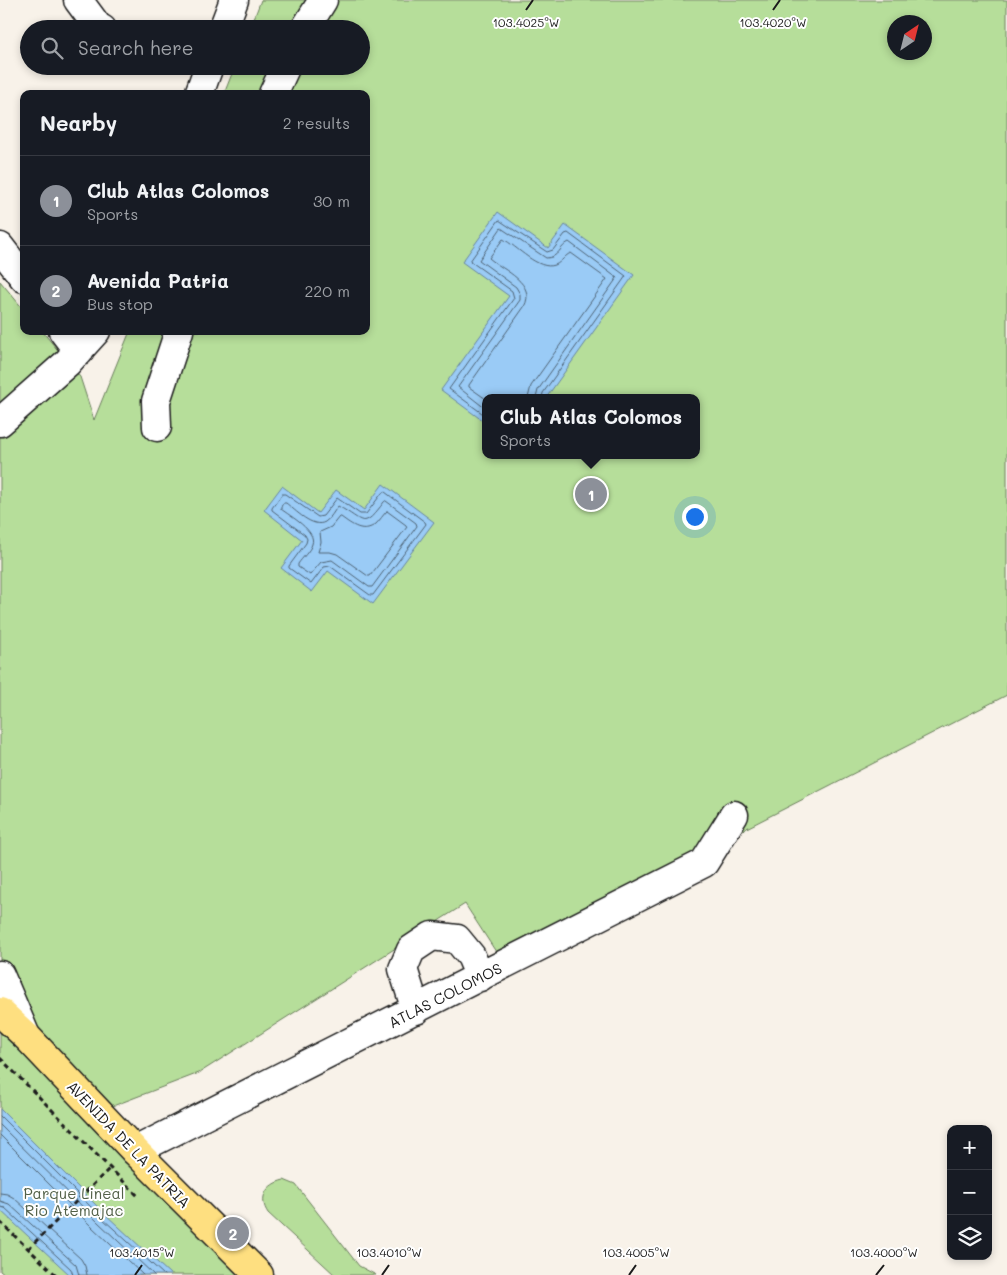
<!DOCTYPE html>
<meta charset="utf-8">
<style>
:root{--surface:#171b24;--page:#242831;--text:#f1f3f6;--muted:#9ea1a6;--line:#363941;--accent:#8c9099}
body{margin:0;font-family:Mali,sans-serif;background:var(--page);color:var(--text)}
.controls{position:absolute;right:15px;bottom:15px;display:grid;overflow:hidden;border-radius:10px;box-shadow:0 2px 8px #0003}
.controls button{width:45px;height:45px;display:grid;place-items:center;padding:0;border:0;border-bottom:1px solid var(--line);background:var(--surface);color:var(--text);font:25px sans-serif}
.compass{position:absolute;left:887px;top:15px;width:45px;height:45px;border-radius:50%;background:var(--surface);box-shadow:0 2px 8px #0003;rotate:35deg}
.you{position:absolute;left:694px;top:516px;width:18px;height:18px;margin:-12px;border:4px solid #fff;border-radius:50%;background:#1a73e8;box-shadow:0 0 0 8px #1a73e833}
.badge{display:grid;place-items:center;width:32px;height:32px;border-radius:50%;background:var(--accent);color:#fff;font-size:16px;font-weight:700}
.pin{position:absolute;translate:-50% -50%;border:2px solid #fff;box-shadow:0 1px 5px #0006}
.popup{position:absolute;left:482px;top:394px;width:218px;height:65px;box-sizing:border-box;display:grid;place-content:center;border-radius:10px;background:var(--surface);filter:drop-shadow(0 1px 4px #0005);font-size:16px;white-space:nowrap;color:var(--muted)}
.popup b{font-size:19px;color:var(--text)}
.popup::after{content:'';position:absolute;left:50%;top:100%;margin-left:-10px;border:10px solid transparent;border-top-color:var(--surface)}
.list{margin:0;padding:0;list-style:none}
h2{display:flex;justify-content:space-between;align-items:center;height:65px;margin:0;padding:0 20px;font-size:21px}
h2 small{font-size:16px;font-weight:400;color:var(--muted)}
.list li{display:grid;grid-template-columns:32px 1fr auto;gap:15px;align-items:center;box-sizing:border-box;height:90px;padding:0 20px;border-top:1px solid var(--line)}
.list b{display:block;font-size:19px;white-space:nowrap}
.list p{margin:0;font-size:16px;white-space:nowrap;color:var(--muted)}
.list em{font-size:16px;font-style:normal;color:var(--muted)}
.icon{flex:none;width:28px;height:28px;fill:none;stroke:currentColor;stroke-width:2;stroke-linecap:round;stroke-linejoin:round}
.map{position:relative;flex:none;width:1007px;height:1275px;overflow:hidden}
.search{position:absolute;background:var(--surface);box-shadow:0 2px 8px #0003;left:20px;top:20px;width:350px;height:55px;display:flex;align-items:center;gap:12px;box-sizing:border-box;padding:0 18px;border-radius:28px;color:var(--muted);font-size:19px}
.panel{position:absolute;background:var(--surface);box-shadow:0 2px 8px #0003;left:20px;top:90px;width:350px;height:245px;border-radius:10px}
.map>svg:first-child{display:block}
</style>
<div class="map">
<svg width="1007" height="1275" viewBox="0 0 1007 1275">
<rect width="100%" height="100%" fill="#f8f2e9"/>
<filter id="ink" filterUnits="userSpaceOnUse"><feTurbulence type="fractalNoise" baseFrequency=".02" numOctaves="2"/><feDisplacementMap in="SourceGraphic" scale="10" xChannelSelector="R" yChannelSelector="G"/><feConvolveMatrix kernelMatrix="1 2 1 2 8 2 1 2 1" color-interpolation-filters="sRGB"/></filter>
<g filter="url(#ink)">
<path fill="#b6de9a" stroke="#697d5b" fill-rule="evenodd" d="M261,0h746v695l-509,260 -33,-51 -266,169 -94,36 -105,-111v-717l24,29v21h18l38,46 14,43 36,-89h236v-237h-142l11,-28h126v-37h-111zM894,22h30v30h-30zM486,398h210v57h-210z
M0,1026l250,249h-245l-5,-4z
M284,1180l12,5 63,81 17,9h-41l-67,-62c-10,-15 -2,-29 16,-33z"/>
<path fill="#9acbf6" stroke="#68859f" d="M498,212l50,36 17,-23 69,50 -88,123h-60v25l-45,-33 68,-94 -47,-34z
M383,484l51,38 -61,82 -45,-33 -16,21 -31,-24 21,-28 -38,-30 18,-24 36,27 18,-23 28,20z
M0,1109l105,105 66,61h-101l-70,-65z"/>
<g fill="none" stroke-linecap="round" stroke-linejoin="round">
<path stroke="#4e6273" stroke-width="1" d="M486,399l-17,-12v-2l55,-78c13,-24 -20,-36 -35,-49l14,-19c14,7 35,32 52,26 7,-3 10,-10 16,-12l36,26 -76,107 -3,12
M486,409l-28,-22 62,-87v-6l-4,-7 -37,-27 22,-32 45,30c13,0 14,-12 23,-16l48,36 -79,112 -2,8
M486,416l-37,-27 65,-91 -2,-7 -42,-30 29,-41 48,32 6,-2 12,-16 3,-1 58,43 -83,117 -1,5
M385,492l40,30 1,2 -53,71h-3l-40,-29 -6,1 -13,17 -22,-16v-2l17,-23 1,-4 -2,-4 -33,-25v-2l10,-14h3l33,23 5,-1 14,-18 23,16h6l16,-21z
M386,501l30,22 1,3 -45,61h-3l-37,-27 -11,2 -11,13 -12,-8v-3c4,-6 12,-13 14,-20 5,-13 -22,-28 -31,-35v-2l2,-4h3c9,7 27,26 39,19 6,-4 9,-11 13,-16 27,15 24,25 46,-4z
M387,511l19,14 1,2 -37,49h-2l-31,-22 -7,-2h-12l3,-10 -1,-10 11,-5 8,-10h2c11,8 22,17 35,7 4,-4 7,-9 11,-13z
M0,1116l102,102 62,57
M0,1125l98,97 56,53
M0,1135l92,92 51,48
M0,1193l7,1 7,4 67,61 4,7 2,9
M0,1201l9,3 67,61 3,10
M0,1207l5,1 66,61 2,6"/>
<g stroke="#1c1c1c" stroke-width="31">
<path id="minor" d="M78,0l20,27 4,2
M223,29l11,-29
M305,29l18,-29
M199,94l10,-28
M273,94l13,-28
M0,247l24,31
M63,331l16,21
M0,422l67,-59 29,-32
M157,427l-1,-26 23,-70
M0,975l26,61
M416,1010l-13,-41 8,-19 21,-14 25,3 14,17 9,21
M135,1151l569,-288 30,-48"/>
</g>
<g stroke="#1c1c1c" stroke-width="31">
<path id="major" d="M0,1012l26,24 109,115 124,124"/>
</g>
<path stroke="#1c1c1c" stroke-width="3" stroke-dasharray="5 4" stroke-linecap="butt" d="M0,1058l140,140
M0,1222l56,53
M28,1249l82,-81"/>
<use href="#minor" stroke="#fff" stroke-width="28"/>
<use href="#major" stroke="#fedf80" stroke-width="28"/>
</g>
</g>
<path fill="none" stroke="#1c1c1c" stroke-width="2" d="M526,10l7,-10M773,10l7,-10M135,1275l7,-10M382,1275l7,-10M629,1275l7,-10M876,1275l8,-10"/>
<g text-anchor="middle" dominant-baseline="central" stroke-width="4" stroke-linejoin="round" paint-order="stroke">
<g font-size="15" fill="#1c1c1c" stroke="#fff">
<text transform="translate(445 995) rotate(-27)">ATLAS COLOMOS</text>
<text transform="translate(129 1144) rotate(46)">AVENIDA DE LA PATRIA</text>
</g>
<g font-size="15" fill="#526048" stroke="#fff">
<text x="74" y="1193">Parque Lineal<tspan x="74" dy="17">Rio Atemajac</tspan></text>
</g>
</g>
<g font-size="12" text-anchor="middle" fill="#1c1c1c" stroke="#fff" stroke-width="4" stroke-linejoin="round" paint-order="stroke">
<text x="526" y="27">103.4025°W</text>
<text x="773" y="27">103.4020°W</text>
<text x="142" y="1257">103.4015°W</text>
<text x="389" y="1257">103.4010°W</text>
<text x="636" y="1257">103.4005°W</text>
<text x="884" y="1257">103.4000°W</text>
</g>
</svg>
<div class="controls">
<button>+</button>
<button>−</button>
<button><svg class="icon" aria-label="layers" viewBox="0 0 24 24"><path d="M12 4l9 5-9 5-9-5zM3 14l9 5 9-5"/></svg></button>
</div>
<svg class="compass" viewBox="-18 -18 36 36"><path d="M0-13l5 13h-10z" fill="#e53935"/><path d="M0 13l5-13h-10z" fill="#9ea1a6"/></svg>
<div class="you"></div>
<div class="pin badge" style="left:591px;top:494px">1</div>
<div class="popup"><b>Club Atlas Colomos</b>Sports</div>
<div class="pin badge" style="left:233px;top:1233px">2</div>
<div class="search"><svg class="icon" aria-label="search" viewBox="0 0 24 24"><circle cx="10" cy="10" r="6"/><path d="M15 15l6 6"/></svg>Search here</div>
<section class="panel">
<h2>Nearby<small>2 results</small></h2>
<ul class="list">
<li><span class="badge">1</span><div><b>Club Atlas Colomos</b><p>Sports</p></div><em>30 m</em></li>
<li><span class="badge">2</span><div><b>Avenida Patria</b><p>Bus stop</p></div><em>220 m</em></li>
</ul>
</section>
</div>
